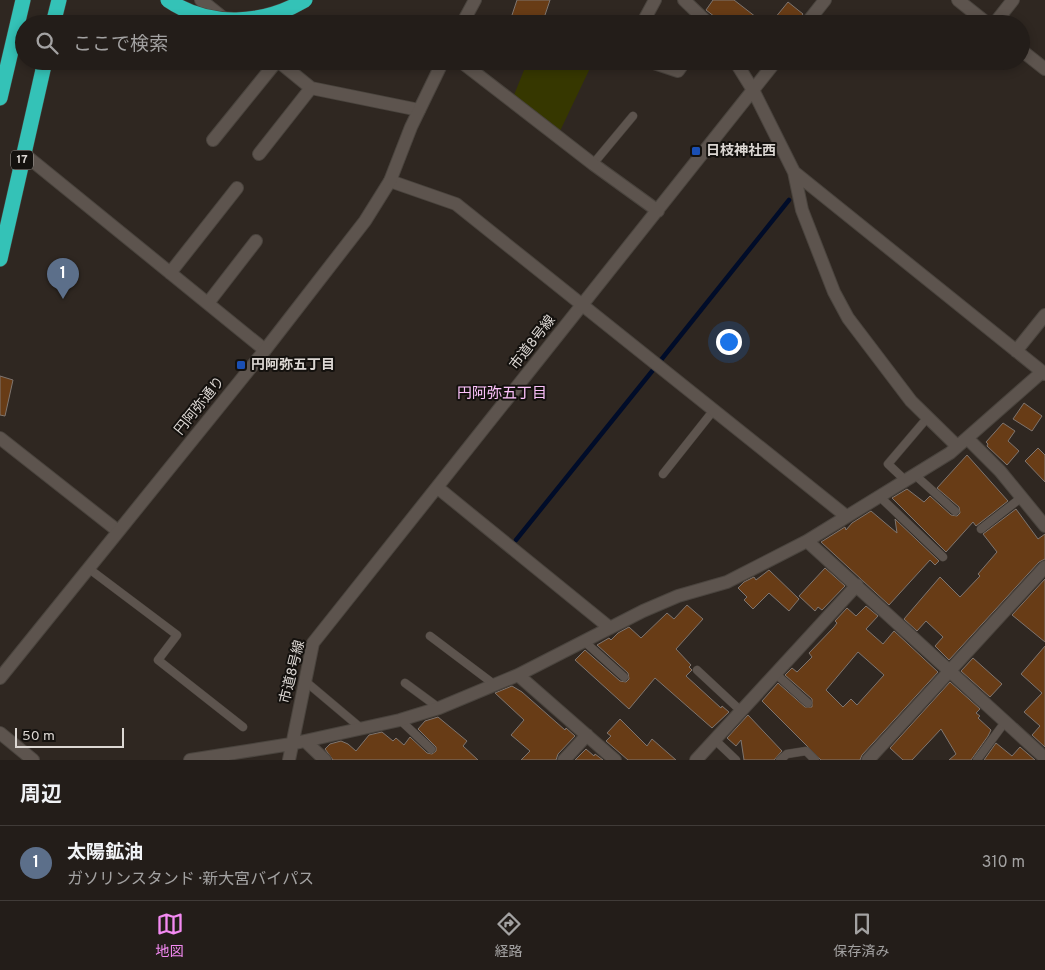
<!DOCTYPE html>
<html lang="ja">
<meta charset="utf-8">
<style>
:root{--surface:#231d19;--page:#2f2a26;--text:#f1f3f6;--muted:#a3a2a2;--line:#403b38;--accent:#f38af2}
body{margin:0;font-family:Overpass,"Noto Sans JP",sans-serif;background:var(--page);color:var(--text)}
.scale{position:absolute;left:15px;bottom:12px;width:109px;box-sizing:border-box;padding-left:5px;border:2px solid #dcd7d3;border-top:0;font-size:14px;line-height:18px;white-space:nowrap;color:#dcd7d3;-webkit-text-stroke:4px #14110e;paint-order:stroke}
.you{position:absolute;left:728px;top:341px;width:18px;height:18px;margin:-12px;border:4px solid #fff;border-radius:50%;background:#1a73e8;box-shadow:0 0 0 8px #1a73e833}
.badge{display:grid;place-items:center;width:32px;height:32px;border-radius:50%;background:var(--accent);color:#fff;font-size:16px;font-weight:700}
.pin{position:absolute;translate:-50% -41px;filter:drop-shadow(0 1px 2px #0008)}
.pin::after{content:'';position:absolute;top:26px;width:18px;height:15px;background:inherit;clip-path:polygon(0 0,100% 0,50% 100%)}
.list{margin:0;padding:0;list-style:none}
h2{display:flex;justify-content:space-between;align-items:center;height:65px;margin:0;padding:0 20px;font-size:21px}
h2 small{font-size:16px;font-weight:400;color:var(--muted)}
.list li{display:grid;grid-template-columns:32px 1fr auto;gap:15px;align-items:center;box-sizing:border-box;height:75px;padding:0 20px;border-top:1px solid var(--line)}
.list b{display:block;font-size:19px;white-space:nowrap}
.list p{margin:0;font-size:16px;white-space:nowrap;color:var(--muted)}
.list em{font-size:16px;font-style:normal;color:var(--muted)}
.icon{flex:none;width:28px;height:28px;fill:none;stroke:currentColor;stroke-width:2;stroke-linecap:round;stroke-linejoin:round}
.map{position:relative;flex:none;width:1045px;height:760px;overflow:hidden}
.search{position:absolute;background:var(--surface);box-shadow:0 2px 8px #0003;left:15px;right:15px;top:15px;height:55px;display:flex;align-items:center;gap:12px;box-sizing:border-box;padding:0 18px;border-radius:28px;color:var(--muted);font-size:19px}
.sheet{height:140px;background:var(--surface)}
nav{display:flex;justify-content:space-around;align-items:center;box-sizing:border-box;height:70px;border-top:1px solid var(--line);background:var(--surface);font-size:14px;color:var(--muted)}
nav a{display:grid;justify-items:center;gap:2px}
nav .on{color:var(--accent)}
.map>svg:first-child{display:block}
</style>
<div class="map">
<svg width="1045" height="760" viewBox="0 0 1045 760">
<rect width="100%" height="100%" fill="#2f2721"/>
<path fill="#363700" d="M522,61h63l7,3 -32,67 -46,-36 12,-30z"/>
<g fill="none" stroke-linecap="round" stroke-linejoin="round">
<path stroke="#000c29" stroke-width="4.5" d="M661,360l128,-160
M516,540l137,-170"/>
</g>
<path fill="#683c16" stroke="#7f756f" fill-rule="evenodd" d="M517,0h33l-8,24h-33z
M713,0h21l31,24h-41l-18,-14z
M788,2l15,12 -8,10h-25z
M0,376l13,4 -8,36 -5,-1z
M1024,403l18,13 -10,15 -19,-12z
M1003,423l12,8 -7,10 11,10 -12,14 -20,-19 1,-2 -2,-2z
M1038,448l7,7v27l-20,-21z
M967,455l41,46 -32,25 -3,-4 -27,30 -54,-54 15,-9 17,13 6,-6 21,19 6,1 3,-3 -1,-6 -22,-19z
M1016,509l22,30 7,-5v25l-6,3 -90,98 -14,-14 8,-9 -17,-16 -9,10 -13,-12 36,-42 20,20 20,-21 -2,-2 19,-22 -14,-18z
M871,511l26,22 -2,-14 44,42 -4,4 -5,-5 -41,45 -68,-63 24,-15 1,3 6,-7z
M825,568l20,18 -23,24 -4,-3 -3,4 -16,-15z
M769,570l30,29 -10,12 -20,-18 -16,16 -9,-9 3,-3 -9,-9 6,-6 10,-5 2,3z
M1045,579v63l-33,-27z
M687,605l16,14 -27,30 15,16 -2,2 3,3 -6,6 35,32 1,-2 7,6 -17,16 -57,-50 -26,31 -54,-49 10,-10 35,31 6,1 3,-3 -1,-6 -31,-28 12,-7 2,2 7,-7 11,-6 12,11 26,-25 7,6z
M866,606l12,10 -12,13 17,15 11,-13 44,41 -76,83 -2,5h-39l-59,-59 16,-18 27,24h7v-8l-27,-24 7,-7 5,4 15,-15 -3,-4 25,-26 3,-4 -2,-2 12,-13 9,8zM858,652l26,23 -27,30 -6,-6 -8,8 -17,-17z
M1045,646v101l-13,-12 8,-9 -16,-14 18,-19 -21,-19z
M973,658l29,26 -12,13 -29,-26z
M950,682l30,27 -4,4 4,3 -2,2 13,12 -3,6 -17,24h-22l7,-6 -15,-25 -29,31h-9l-13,-12z
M512,686l10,6 43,38 1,-2 9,8 -17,18 -2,6h-35l9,-9 -19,-16 13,-15 -29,-27z
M748,715l34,36 -8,9h-30l-3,-20 -5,6 -9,-8z
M438,717l29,24 -4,5 15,14h-145l-8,-11 5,-5 11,-3 7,3 8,7 13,-16 13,-3 11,9 3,-3 8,7 6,-8 17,16 5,1 4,-3v-4l-18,-18 7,-8z
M620,719l27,27 5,-7 24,21h-48l-22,-19 5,-5 -4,-3z
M996,743l16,13 8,-9 15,13h-51z
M586,749l8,7 1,-2 8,6h-28z"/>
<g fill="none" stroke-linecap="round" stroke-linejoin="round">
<g stroke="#4a443e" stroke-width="9">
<path id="lane" d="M593,164l40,-48
M663,474l50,-63
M915,475l40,36
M906,481l-18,-17 40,-47
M880,497l63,60
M981,529l41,-32
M88,568l89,67 -19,25 85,67
M430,636l65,49
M585,642l39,35
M697,670l44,41
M776,674l32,29
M305,681l57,48
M405,683l34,25
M400,720l31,29
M715,740l21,20
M780,760l7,-6 19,-3 9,9
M977,760l28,-38"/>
</g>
<g stroke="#4a443e" stroke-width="14">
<path id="street" d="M201,0l26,21
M684,0l25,24
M958,0l30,24
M642,24l13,-24
M806,24l19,-24
M994,24l19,-24
M1021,50l24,19
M278,61l33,27 108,22
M460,61l133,103 65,47
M648,61l30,10 7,-10
M735,61l18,29 41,82 8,38 32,82 14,26 63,83 46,45
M213,140l64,-79
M24,154l241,196
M259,154l52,-66
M794,172l251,202
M390,181l66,23 390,312
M170,273l67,-85
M208,303l48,-62
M1016,351l29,-36
M0,438l118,93
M968,439l32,32 45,55
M438,488l172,140
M807,541l238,217
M518,675l97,85
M0,733l33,27
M305,741l20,19
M190,760l101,-16 109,-24 39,-12 79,-33 125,-64 35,-15 49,-14 80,-41 143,-88 92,-81
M289,760l24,-117 463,-582
M564,760l23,-25
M696,760l161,-175
M868,760l177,-193"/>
</g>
<g stroke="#4a443e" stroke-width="14">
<path id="secondary" d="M462,24l13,-24
M0,678l265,-328 100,-129 25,-40 21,-54 32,-66"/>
</g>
<g stroke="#4a443e" stroke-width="16">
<path id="highway" d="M53,24l6,-24
M0,98l23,-98
M0,259l45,-198"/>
</g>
<use href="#lane" stroke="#5d544e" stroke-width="8"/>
<use href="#street" stroke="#5d544e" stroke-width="12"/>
<use href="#secondary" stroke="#5d544e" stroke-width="12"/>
<use href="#highway" stroke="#34c2b7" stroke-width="15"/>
<g stroke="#4a443e" stroke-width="16" stroke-linecap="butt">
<path id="highway-bridge" d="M168,0c41,28 95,25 137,0"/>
</g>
<use href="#highway-bridge" stroke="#34c2b7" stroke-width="15"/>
</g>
<g fill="#1a4fb4" stroke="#14110e" stroke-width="2">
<rect x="691" y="146" width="10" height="10" rx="2.5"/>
<rect x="236" y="360" width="10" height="10" rx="2.5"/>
</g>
<g text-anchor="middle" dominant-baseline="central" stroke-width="4" stroke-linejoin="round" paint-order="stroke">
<rect fill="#14110e" stroke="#a09c98" stroke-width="1" x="11" y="150.5" width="22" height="19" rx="4"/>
<g font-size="12" font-weight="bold" fill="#dcd7d3">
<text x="22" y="160">17</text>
</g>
<g font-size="14" font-weight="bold" fill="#dcd7d3" stroke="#14110e" text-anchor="start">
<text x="706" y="151">日枝神社西</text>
<text x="251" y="365">円阿弥五丁目</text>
</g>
<g font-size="14" fill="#dcd7d3" stroke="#14110e">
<text transform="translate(533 343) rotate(-52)">市道8号線</text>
<text transform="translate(200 406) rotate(-51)">円阿弥通り</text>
<text transform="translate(293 672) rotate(-76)">市道8号線</text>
</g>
<g font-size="15" fill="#fcc1fa" stroke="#14110e">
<text x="502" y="394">円阿弥五丁目</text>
</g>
</g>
</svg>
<div class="scale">50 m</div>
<div class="you"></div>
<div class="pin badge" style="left:63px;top:299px;background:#5c6f8a">1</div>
<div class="search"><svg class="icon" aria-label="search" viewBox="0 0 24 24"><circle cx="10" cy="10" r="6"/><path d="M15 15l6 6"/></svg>ここで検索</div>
</div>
<section class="sheet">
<h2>周辺<small></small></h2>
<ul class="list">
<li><span class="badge" style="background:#5c6f8a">1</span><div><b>太陽鉱油</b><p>ガソリンスタンド · 新大宮バイパス</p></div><em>310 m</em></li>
</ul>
</section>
<nav>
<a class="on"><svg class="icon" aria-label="map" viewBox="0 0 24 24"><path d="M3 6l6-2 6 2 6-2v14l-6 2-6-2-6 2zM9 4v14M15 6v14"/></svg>地図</a>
<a><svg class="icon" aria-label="directions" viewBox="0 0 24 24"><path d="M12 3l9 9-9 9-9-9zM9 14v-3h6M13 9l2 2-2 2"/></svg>経路</a>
<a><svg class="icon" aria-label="saved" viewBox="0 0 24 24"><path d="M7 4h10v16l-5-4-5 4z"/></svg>保存済み</a>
</nav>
